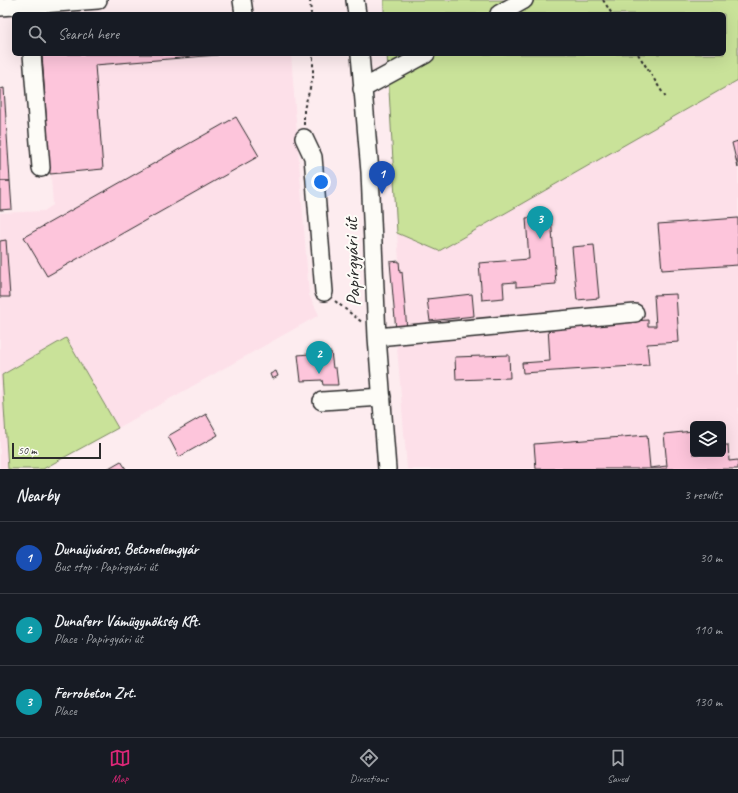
<!DOCTYPE html>
<meta charset="utf-8">
<style>
:root{--surface:#171b24;--page:#242831;--text:#f1f3f6;--muted:#9ea1a6;--line:#363941;--accent:#db2777}
body{margin:0;font-family:Caveat,sans-serif;background:var(--page);color:var(--text)}
.controls{position:absolute;right:12px;bottom:12px;display:grid;overflow:hidden;border-radius:6px;box-shadow:0 4px 16px #0002}
.controls button{width:36px;height:36px;display:grid;place-items:center;padding:0;border:0;border-bottom:1px solid var(--line);background:var(--surface);color:var(--text);font:20px sans-serif}
.scale{position:absolute;left:12px;bottom:10px;width:89px;box-sizing:border-box;padding-left:4px;border:2px solid #2b2b2b;border-top:0;font-size:11px;line-height:14px;white-space:nowrap;color:#2b2b2b;-webkit-text-stroke:3px #fdfcf7;paint-order:stroke}
.you{position:absolute;left:321px;top:182px;width:14px;height:14px;margin:-10px;border:3px solid #fff;border-radius:50%;background:#1a73e8;box-shadow:0 0 0 6px #1a73e833}
.badge{display:grid;place-items:center;width:26px;height:26px;border-radius:50%;background:var(--accent);color:#fff;font-size:13px;font-weight:700}
.pin{position:absolute;translate:-50% -33px;filter:drop-shadow(0 1px 2px #0008)}
.pin::after{content:'';position:absolute;top:21px;width:14px;height:12px;background:inherit;clip-path:polygon(0 0,100% 0,50% 100%)}
.list{margin:0;padding:0;list-style:none}
h2{display:flex;justify-content:space-between;align-items:center;height:52px;margin:0;padding:0 16px;font-size:17px}
h2 small{font-size:13px;font-weight:400;color:var(--muted)}
.list li{display:grid;grid-template-columns:26px 1fr auto;gap:12px;align-items:center;box-sizing:border-box;height:72px;padding:0 16px;border-top:1px solid var(--line)}
.list b{display:block;font-size:15px;white-space:nowrap}
.list p{margin:0;font-size:13px;white-space:nowrap;color:var(--muted)}
.list em{font-size:13px;font-style:normal;color:var(--muted)}
.icon{flex:none;width:22px;height:22px;fill:none;stroke:currentColor;stroke-width:2;stroke-linecap:round;stroke-linejoin:round}
.map{position:relative;flex:none;width:738px;height:469px;overflow:hidden}
.search{position:absolute;background:var(--surface);box-shadow:0 4px 16px #0002;left:12px;right:12px;top:12px;height:44px;display:flex;align-items:center;gap:10px;box-sizing:border-box;padding:0 14px;border-radius:6px;color:var(--muted);font-size:15px}
.sheet{height:268px;background:var(--surface)}
nav{display:flex;justify-content:space-around;align-items:center;box-sizing:border-box;height:56px;border-top:1px solid var(--line);background:var(--surface);font-size:11px;color:var(--muted)}
nav a{display:grid;justify-items:center;gap:2px}
nav .on{color:var(--accent)}
.map>svg:first-child{display:block}
</style>
<div class="map">
<svg width="738" height="469" viewBox="0 0 738 469">
<rect width="100%" height="100%" fill="#fdecef"/>
<filter id="ink" filterUnits="userSpaceOnUse"><feTurbulence type="fractalNoise" baseFrequency=".025" numOctaves="2"/><feDisplacementMap in="SourceGraphic" scale="8" xChannelSelector="R" yChannelSelector="G"/><feConvolveMatrix kernelMatrix="1 2 1 2 8 2 1 2 1" color-interpolation-filters="sRGB"/></filter>
<g filter="url(#ink)">
<path fill="#fde0e9" fill-rule="evenodd" d="M42,54h249l18,241 10,20 -201,113 -52,-90 -64,37 6,94h-8v-256l44,-2 9,-6z
M738,80v389h-331l-17,-207 9,-1 -2,-28 42,18zM693,424h30v30h-30z"/>
<path fill="#c9e299" stroke="#7a8662" d="M384,0h354v80l-299,171 -42,-18 -10,-179h337v-40h-340z
M66,338l52,90 -75,41h-35l-6,-94z"/>
<path fill="#fdc5db" stroke="#2b2b2b" d="M42,54h176v1l-123,10 8,104 -53,5z
M4,88l6,93h-10v-92z
M236,117l23,39 -212,120 -23,-39z
M738,141v27l-6,-25z
M0,181h10l2,28 -12,1z
M551,216l5,68 -40,3v-5l-13,1 1,15 -22,2 -3,-37 50,-4 -3,-41z
M738,218v47l-76,5 -4,-46z
M6,240l4,57h-10v-56z
M594,245l5,53 -22,2 -5,-53z
M399,261l1,12 2,-1 5,58 -11,1 -6,-69z
M472,294l2,22 -44,5 -3,-22z
M676,294l3,48 -32,2 2,21 -126,8 -1,-10 28,-2 -2,-34 100,-7v6h8l-2,-31z
M331,352l2,16h3l2,17h-15l-1,-5 -21,1 -3,-26z
M509,355l1,23 -54,2 -1,-23z
M276,371l2,5 -6,3 -2,-5z
M206,414l12,21 -39,22 -11,-21z
M693,431v23h30v-9h5l1,16 9,-1v9h-202l-2,-25 113,-9 3,33 17,-2 -3,-32z
M121,461l5,8h-19z"/>
<g fill="none" stroke-linecap="round" stroke-linejoin="round">
<g stroke="#2b2b2b" stroke-width="20">
<path id="minor" d="M242,0l2,14
M355,0l2,14
M0,7l28,-2
M28,14v-9l70,-5
M499,14l25,-14
M32,54l9,114
M360,54l10,118 7,165 10,132
M362,89l64,-35
M304,138l9,19 11,135
M377,337l258,-24
M322,401l60,-4"/>
</g>
<path stroke="#2b2b2b" stroke-width="2" stroke-dasharray="3 3" stroke-linecap="butt" d="M310,0l1,14
M603,0l9,14
M638,54l28,44
M304,125v-16l9,-31v-24
M335,301l28,22"/>
<use href="#minor" stroke="#fdfcf7" stroke-width="17"/>
</g>
</g>
<g text-anchor="middle" dominant-baseline="central" stroke-width="4" stroke-linejoin="round" paint-order="stroke">
<g font-size="20" fill="#2b2b2b" stroke="#fdfcf7">
<text transform="translate(352 262) rotate(-92)">Papírgyári út</text>
</g>
</g>
</svg>
<div class="controls">
<button><svg class="icon" aria-label="layers" viewBox="0 0 24 24"><path d="M12 4l9 5-9 5-9-5zM3 14l9 5 9-5"/></svg></button>
</div>
<div class="scale">50 m</div>
<div class="you"></div>
<div class="pin badge" style="left:382px;top:194px;background:#1a4fb4">1</div>
<div class="pin badge" style="left:319px;top:374px;background:#0f9aa8">2</div>
<div class="pin badge" style="left:540px;top:239px;background:#0f9aa8">3</div>
<div class="search"><svg class="icon" aria-label="search" viewBox="0 0 24 24"><circle cx="10" cy="10" r="6"/><path d="M15 15l6 6"/></svg>Search here</div>
</div>
<section class="sheet">
<h2>Nearby<small>3 results</small></h2>
<ul class="list">
<li><span class="badge" style="background:#1a4fb4">1</span><div><b>Dunaújváros, Betonelemgyár</b><p>Bus stop · Papírgyári út</p></div><em>30 m</em></li>
<li><span class="badge" style="background:#0f9aa8">2</span><div><b>Dunaferr Vámügynökség Kft.</b><p>Place · Papírgyári út</p></div><em>110 m</em></li>
<li><span class="badge" style="background:#0f9aa8">3</span><div><b>Ferrobeton Zrt.</b><p>Place</p></div><em>130 m</em></li>
</ul>
</section>
<nav>
<a class="on"><svg class="icon" aria-label="map" viewBox="0 0 24 24"><path d="M3 6l6-2 6 2 6-2v14l-6 2-6-2-6 2zM9 4v14M15 6v14"/></svg>Map</a>
<a><svg class="icon" aria-label="directions" viewBox="0 0 24 24"><path d="M12 3l9 9-9 9-9-9zM9 14v-3h6M13 9l2 2-2 2"/></svg>Directions</a>
<a><svg class="icon" aria-label="saved" viewBox="0 0 24 24"><path d="M7 4h10v16l-5-4-5 4z"/></svg>Saved</a>
</nav>
